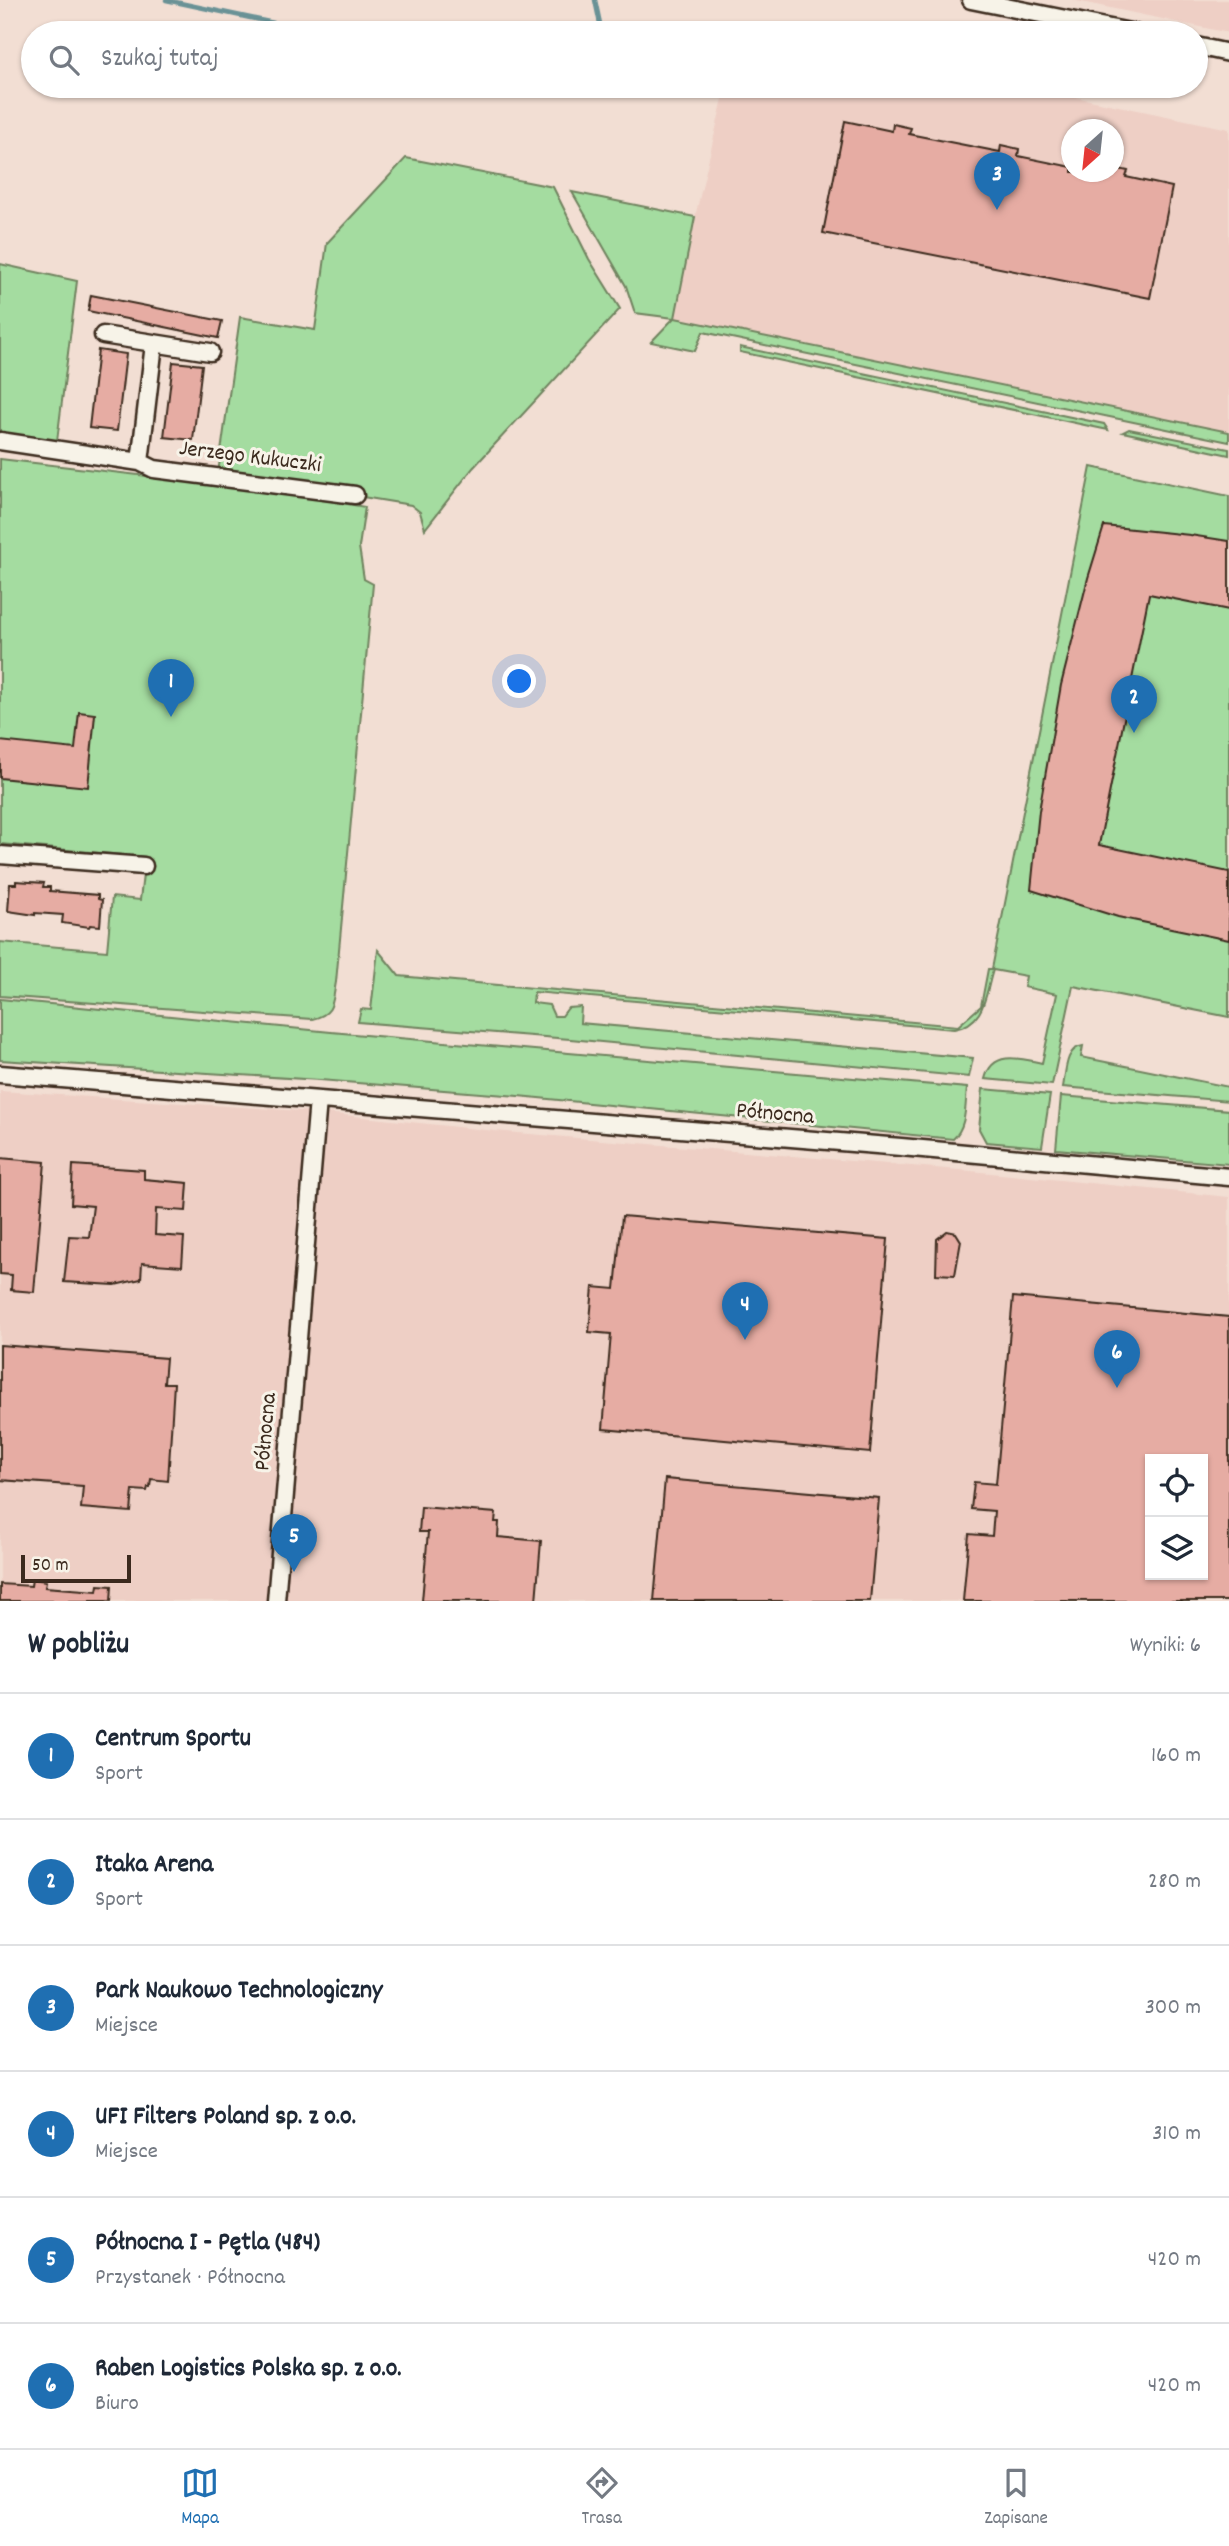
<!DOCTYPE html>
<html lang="pl">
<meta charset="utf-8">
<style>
:root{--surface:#fff;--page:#f6f6f7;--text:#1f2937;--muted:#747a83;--line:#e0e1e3;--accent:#1f6fb2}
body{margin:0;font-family:Dekko,sans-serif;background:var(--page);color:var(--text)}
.controls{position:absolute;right:21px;bottom:21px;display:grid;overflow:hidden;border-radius:0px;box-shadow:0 2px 5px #0004}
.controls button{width:63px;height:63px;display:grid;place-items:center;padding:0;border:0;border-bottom:2px solid var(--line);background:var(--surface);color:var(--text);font:35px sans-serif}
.compass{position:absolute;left:1061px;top:119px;width:63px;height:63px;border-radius:50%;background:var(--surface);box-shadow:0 2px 5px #0004;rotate:207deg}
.scale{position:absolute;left:21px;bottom:18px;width:110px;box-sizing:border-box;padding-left:7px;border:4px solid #3b2a1e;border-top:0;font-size:19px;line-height:24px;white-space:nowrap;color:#3b2a1e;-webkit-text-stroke:5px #f7f3e8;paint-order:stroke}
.you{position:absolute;left:520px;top:682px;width:24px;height:24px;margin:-18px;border:5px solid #fff;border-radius:50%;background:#1a73e8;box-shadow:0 0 0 10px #1a73e833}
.badge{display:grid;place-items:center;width:46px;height:46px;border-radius:50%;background:var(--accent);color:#fff;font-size:23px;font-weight:700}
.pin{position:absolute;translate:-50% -58px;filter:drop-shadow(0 2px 4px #0008)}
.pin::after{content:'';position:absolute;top:37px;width:24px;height:21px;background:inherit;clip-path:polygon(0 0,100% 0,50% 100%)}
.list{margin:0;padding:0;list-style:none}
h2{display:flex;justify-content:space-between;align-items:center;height:91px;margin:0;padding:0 28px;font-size:30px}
h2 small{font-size:23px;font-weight:400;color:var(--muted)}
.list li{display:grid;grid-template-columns:46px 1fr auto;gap:21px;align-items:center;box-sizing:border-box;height:126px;padding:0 28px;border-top:2px solid var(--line)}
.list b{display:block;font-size:26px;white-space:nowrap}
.list p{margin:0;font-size:23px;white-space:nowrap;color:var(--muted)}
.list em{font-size:23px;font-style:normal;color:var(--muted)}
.icon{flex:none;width:38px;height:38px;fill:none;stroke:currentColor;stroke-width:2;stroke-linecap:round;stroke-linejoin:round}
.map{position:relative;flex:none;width:1229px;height:1601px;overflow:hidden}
.search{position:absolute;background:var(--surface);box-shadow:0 2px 5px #0004;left:21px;right:21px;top:21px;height:77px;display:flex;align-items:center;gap:18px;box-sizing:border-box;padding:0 24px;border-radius:38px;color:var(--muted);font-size:26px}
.sheet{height:847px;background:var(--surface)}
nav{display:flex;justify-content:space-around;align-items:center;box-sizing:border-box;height:98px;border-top:2px solid var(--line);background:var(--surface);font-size:19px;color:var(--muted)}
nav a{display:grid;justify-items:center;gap:4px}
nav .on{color:var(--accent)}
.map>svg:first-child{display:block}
</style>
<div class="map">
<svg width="1229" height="1601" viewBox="0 0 1229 1601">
<rect width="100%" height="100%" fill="#f2ded3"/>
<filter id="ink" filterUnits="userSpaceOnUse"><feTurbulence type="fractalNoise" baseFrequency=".0143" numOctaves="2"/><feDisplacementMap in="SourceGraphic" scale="14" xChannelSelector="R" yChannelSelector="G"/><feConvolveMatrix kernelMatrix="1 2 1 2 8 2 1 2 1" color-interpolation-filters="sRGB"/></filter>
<g filter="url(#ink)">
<path fill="#eecfc5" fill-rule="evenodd" d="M1072,0h157v33z
M726,86h296l207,43v303l-554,-114 20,-101zM1072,130h42v42h-42z
M0,1091l316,21 179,19 476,40 258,26v404h-1229zM1150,1459h53v116h-53z"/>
<path fill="#a4dca0" stroke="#70835f" stroke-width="2" d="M406,158l147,29 36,72 31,50 -147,159 -48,61 -5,-17 -9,-7 -193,-32 22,-156 75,13 12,-87z
M572,192l123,25 -20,101 554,114v10l-526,-110 -8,19 -44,-9 23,-24 -39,-5 -9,-27z
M0,264l77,17 -21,168 -56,-8z
M740,347l364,77 4,6 -368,-78z
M1129,429l100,20v6l-106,-23z
M0,459l268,31 97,17 -6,40 5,32 9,5 -37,398c-4,20 -1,32 -24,37l-312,-23v-54l107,9 5,-54 28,3 5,-43 -145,-13z
M1091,467l138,29v521l-156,-31 -21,99 -67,-6c7,-29 35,-21 57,-16l15,-69 -33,-7 2,-11 -33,-6c-8,24 -7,54 -39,59l-420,-37 -1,11 16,2 5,11h8l6,-8 13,-1 -1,16 393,35 -4,19 -399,-38 -212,-17 3,-13 10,1 7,-60 21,26 559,50 23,-20 7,-37h4z
M0,999l331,33 636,56c-2,18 0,38 -14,51l-435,-43 -198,-16 -320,-20z
M1083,1046l-2,11 148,30v14l-166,-14c3,-15 2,-39 20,-41z
M983,1089l67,6 -8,52 -56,-5 -7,-13z
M1061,1096l168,14v54l-173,-15z"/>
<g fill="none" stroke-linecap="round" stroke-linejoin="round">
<path stroke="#6a9296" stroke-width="4.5" d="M166,0l155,33
M595,0l7,33
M581,86l12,2 1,-2"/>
</g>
<path fill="#e6aca3" stroke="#3b2a1e" stroke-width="2" fill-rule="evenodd" d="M845,121l47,10 1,-7 18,4 -2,6 91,18 1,-7 18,4 -1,7 54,11v5h24l15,2 3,-6 14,3 -2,6 46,10 -22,111 -327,-65z
M91,295l131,26 -4,17 -130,-27z
M98,350l28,4 -9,77 -28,-3z
M173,362l29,3 -9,75 -29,-3z
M1104,526l86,9 39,6v69l-80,-16 -50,251 130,27v68l-111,-23 -87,-27 8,-79 22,-126 27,-107z
M79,712l16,2 -7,73 -88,-9v-37l75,8z
M16,881l28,2 -1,4h7v4l48,4v4l4,1 -2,26 -10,-1 -1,2 -27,-4 1,-8 -28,-2v2l-27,-4 2,-27h6z
M0,1158l45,4 -11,130 -23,-2 1,-15 -12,-1z
M73,1165l71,5v9l44,4 -2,28 -30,-2 -1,26 29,2 -2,29 -40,-3 -1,16 -26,6 -51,-3 5,-46 20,1 4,-31 -22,-2z
M622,1216l266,23 -18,214 -267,-24 8,-95 -22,-2 4,-45 22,2z
M947,1231l9,2 5,8 -6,34 -19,-1 1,-35z
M1013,1297l216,20v284h-266l6,-67 23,2 2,-25 -23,-2 3,-27 22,2zM1150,1459h53v116h-53z
M0,1345l166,13 -2,25h10l-6,98 -17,-2 -1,8h-2l-1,4 -14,-1 -2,22 -50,-4 2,-22 -83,-6z
M665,1479l214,19 -9,103h-216z
M421,1507l75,6 -1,9h4l-1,15 43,4 -5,60h-114l6,-69h-9z
M32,1579l14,2 -1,6 52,4 1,-6 14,1 -1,15h-111v-17l31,2z"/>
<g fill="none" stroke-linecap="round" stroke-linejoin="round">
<g stroke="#3b2a1e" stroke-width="21">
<path id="minor" d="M971,0l164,33
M1196,46l33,7
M103,335l107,17
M0,441l140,21 14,7 201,26
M140,462l14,-118
M0,855l144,11
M0,1074l901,73 328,30
M276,1601l42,-501"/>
</g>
<use href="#minor" stroke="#f7f3e8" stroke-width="16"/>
</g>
</g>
<g text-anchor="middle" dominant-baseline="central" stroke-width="6" stroke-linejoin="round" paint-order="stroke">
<g font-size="23" fill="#3b2a1e" stroke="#f7f3e8">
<text transform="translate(250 458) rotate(7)">Jerzego Kukuczki</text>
<text transform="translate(775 1115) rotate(5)">Północna</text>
<text transform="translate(267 1432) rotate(-85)">Północna</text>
</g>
</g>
</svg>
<div class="controls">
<button><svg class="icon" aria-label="locate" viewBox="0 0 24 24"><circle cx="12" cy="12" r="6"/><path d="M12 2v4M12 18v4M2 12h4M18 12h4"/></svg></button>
<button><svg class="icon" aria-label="layers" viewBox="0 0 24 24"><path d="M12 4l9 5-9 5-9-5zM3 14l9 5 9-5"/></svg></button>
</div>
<svg class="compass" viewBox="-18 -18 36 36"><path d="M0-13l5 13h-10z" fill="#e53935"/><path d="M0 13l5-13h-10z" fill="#747a83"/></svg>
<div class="scale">50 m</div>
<div class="you"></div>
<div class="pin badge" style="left:171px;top:717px">1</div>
<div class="pin badge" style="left:1134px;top:733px">2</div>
<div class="pin badge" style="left:997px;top:210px">3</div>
<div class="pin badge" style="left:745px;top:1340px">4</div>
<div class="pin badge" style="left:294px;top:1572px">5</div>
<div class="pin badge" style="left:1117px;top:1388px">6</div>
<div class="search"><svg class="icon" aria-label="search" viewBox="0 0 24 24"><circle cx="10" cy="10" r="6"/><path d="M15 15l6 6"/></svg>Szukaj tutaj</div>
</div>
<section class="sheet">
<h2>W pobliżu<small>Wyniki: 6</small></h2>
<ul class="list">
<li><span class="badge">1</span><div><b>Centrum Sportu</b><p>Sport</p></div><em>160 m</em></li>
<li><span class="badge">2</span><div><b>Itaka Arena</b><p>Sport</p></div><em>280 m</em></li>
<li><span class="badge">3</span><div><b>Park Naukowo Technologiczny</b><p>Miejsce</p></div><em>300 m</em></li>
<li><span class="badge">4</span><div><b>UFI Filters Poland sp. z o.o.</b><p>Miejsce</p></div><em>310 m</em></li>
<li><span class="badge">5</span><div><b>Północna I - Pętla (484)</b><p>Przystanek · Północna</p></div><em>420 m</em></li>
<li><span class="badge">6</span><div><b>Raben Logistics Polska sp. z o.o.</b><p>Biuro</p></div><em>420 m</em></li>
</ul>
</section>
<nav>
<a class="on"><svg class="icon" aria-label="map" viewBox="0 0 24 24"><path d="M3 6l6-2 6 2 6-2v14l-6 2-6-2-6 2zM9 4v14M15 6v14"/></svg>Mapa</a>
<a><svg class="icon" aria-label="directions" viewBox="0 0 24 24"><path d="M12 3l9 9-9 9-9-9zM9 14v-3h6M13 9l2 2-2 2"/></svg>Trasa</a>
<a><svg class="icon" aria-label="saved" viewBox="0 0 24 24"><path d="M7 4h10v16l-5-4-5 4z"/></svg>Zapisane</a>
</nav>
